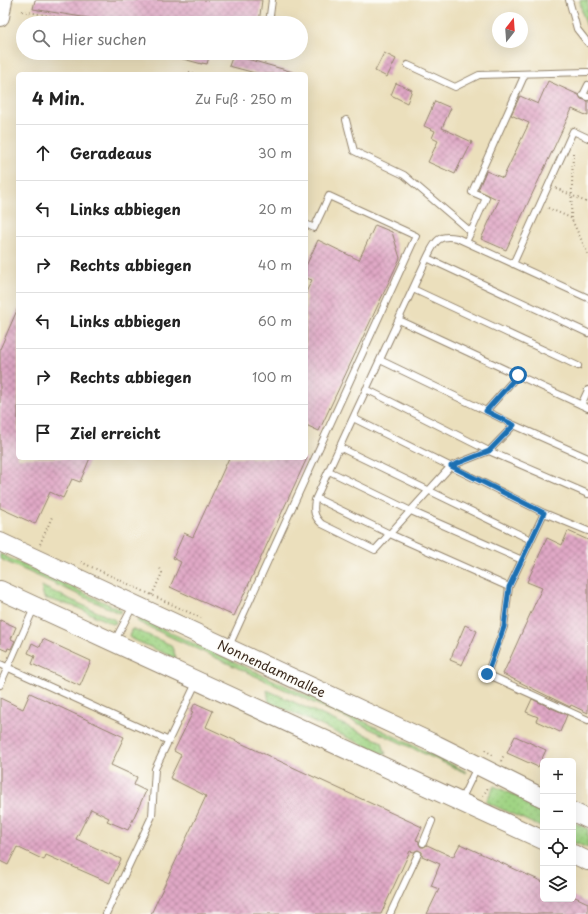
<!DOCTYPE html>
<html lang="de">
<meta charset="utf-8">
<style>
:root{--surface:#fff;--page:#f2f2f2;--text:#222;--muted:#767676;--line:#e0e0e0}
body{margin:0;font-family:"Playpen Sans",sans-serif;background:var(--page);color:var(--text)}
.controls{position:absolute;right:12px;bottom:12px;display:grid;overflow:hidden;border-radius:6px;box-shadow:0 4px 16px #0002}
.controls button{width:36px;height:36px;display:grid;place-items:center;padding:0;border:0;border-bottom:1px solid var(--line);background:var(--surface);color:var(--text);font:20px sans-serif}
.compass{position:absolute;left:492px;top:12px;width:36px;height:36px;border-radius:50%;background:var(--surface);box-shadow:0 4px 16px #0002;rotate:17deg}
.stop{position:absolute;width:12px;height:12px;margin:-9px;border:3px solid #1f6fb2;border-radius:50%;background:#fff}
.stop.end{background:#1f6fb2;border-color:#fff;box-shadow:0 1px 4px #0008}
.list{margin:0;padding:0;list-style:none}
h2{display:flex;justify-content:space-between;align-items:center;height:52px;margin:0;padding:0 16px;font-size:17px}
h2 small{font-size:13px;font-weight:400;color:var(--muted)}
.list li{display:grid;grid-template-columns:26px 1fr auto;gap:12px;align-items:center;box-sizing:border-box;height:56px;padding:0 16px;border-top:1px solid var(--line)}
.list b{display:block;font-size:15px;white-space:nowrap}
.list em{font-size:13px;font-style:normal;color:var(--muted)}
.icon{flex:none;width:22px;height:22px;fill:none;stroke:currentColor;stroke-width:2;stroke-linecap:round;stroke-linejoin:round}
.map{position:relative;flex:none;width:588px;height:914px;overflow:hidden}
.search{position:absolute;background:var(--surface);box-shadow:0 4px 16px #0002;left:16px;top:16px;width:292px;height:44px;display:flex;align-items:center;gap:10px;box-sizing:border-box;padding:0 14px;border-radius:22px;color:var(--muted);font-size:15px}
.panel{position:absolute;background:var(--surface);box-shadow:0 4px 16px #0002;left:16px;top:72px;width:292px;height:388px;border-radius:6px}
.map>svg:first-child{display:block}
</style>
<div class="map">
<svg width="588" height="914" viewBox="0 0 588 914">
<defs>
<pattern id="grass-dots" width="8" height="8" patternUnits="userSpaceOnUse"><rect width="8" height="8" fill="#a0d484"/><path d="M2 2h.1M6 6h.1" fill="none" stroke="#8bb672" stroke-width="1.8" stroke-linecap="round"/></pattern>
<pattern id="building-cross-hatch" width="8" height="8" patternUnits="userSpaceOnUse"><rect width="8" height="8" fill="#e0a8c6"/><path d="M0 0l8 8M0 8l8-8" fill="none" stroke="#b789a0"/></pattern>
</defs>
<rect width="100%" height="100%" fill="#fdfcf7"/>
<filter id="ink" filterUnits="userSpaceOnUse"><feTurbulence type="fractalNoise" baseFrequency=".025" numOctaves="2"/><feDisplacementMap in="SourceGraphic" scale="8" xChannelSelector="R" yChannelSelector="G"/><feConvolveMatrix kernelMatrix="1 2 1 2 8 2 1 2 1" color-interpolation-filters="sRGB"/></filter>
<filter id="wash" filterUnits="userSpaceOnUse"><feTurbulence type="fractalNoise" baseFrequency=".012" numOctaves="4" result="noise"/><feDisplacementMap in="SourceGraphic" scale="16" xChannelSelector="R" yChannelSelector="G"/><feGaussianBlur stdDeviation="0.9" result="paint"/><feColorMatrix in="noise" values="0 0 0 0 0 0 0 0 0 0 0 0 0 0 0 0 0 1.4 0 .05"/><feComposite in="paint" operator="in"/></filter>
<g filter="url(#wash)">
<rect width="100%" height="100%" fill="#ebdfbc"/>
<path fill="url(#grass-dots)" stroke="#6e7f51" d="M580,0h8v30l-6,-17z
M0,554l121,56v2l-2,1 -119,-54z
M41,586l74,34 1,3 -4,1 -36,-17 -32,-9z
M138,618l225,103 102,50 1,2 -328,-151 -1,-1z
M132,629h2l37,16 5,12 -1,1 -45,-20 -1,-2z
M267,690l115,52 4,13 -117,-53z
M494,786l49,22v20l-57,-26z
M573,822l15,7v19l-15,-6z"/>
<g id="blocks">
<path fill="url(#building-cross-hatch)" d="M35,0h227l-3,23h-83l-16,-3 -1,3h-40l-86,-14z
M172,53h38l-3,11 -5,-1v1l-30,-8z
M384,53l12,6 -9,18 -12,-6z
M233,55l60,17v2h-34l-30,-8z
M548,81l31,14 2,4 7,2v15l-16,-7 -66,141 -25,-11 18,-39 -21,-10 8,-19 17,7 26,-55 -18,-8 9,-19 18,8z
M396,83l16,7 -5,13 -16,-8z
M435,101l16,7 -9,20 30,14 -9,18 -1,-1 -7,15 -27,-12 10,-21 -6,-3 3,-7 -11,-5z
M375,225l17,7 8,26 -81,173 -13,-6v-133l6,-12 -6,-2v-12l12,-26 41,20z
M18,308v150h72l-10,24 -8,-3 -9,19 -13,-6 -15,32 -35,-16v-159z
M229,458h78l-73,158 -64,-29 11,-25 -8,-4 11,-25 9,4z
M568,531l20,9v173l-17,-8 -1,2 -67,-33 39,-86 -15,-6 20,-44 15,7z
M0,620l16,7 -5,12 4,2 -4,8 -3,-1 -1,3 -7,-3z
M465,625l12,6 -15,34 -12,-5z
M43,639l48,22 -11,25 -48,-22 3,-8 -7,-3 4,-10 8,4z
M30,693l94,44 -13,28 26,12 -3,8 12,6 -18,39 -21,-9 2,-3 -18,-9 -15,30 45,20 -11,24 -64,-28 -2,5 -27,-13 -9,18 -8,-4v-163l23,11z
M532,699l35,16 -7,17 -24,-11 2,-4 -12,-5z
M195,703l18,8 -7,16 216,100 -6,13 3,1v3l2,3h3l3,-2 26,12 7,-13 83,38v17h30v-3l15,7v11h-161l12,-25 -8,-3 9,-22 -18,-8v-4l-4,-2 -4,2 -4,-1 -29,63h-230l55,-118 -36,-18 11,-23 -7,-4 19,-39 -2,-1z
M515,736l31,14 -8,17 -31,-14z"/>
</g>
</g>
<g filter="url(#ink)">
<use href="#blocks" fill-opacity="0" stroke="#93846d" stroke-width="1"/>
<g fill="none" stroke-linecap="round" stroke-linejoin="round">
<g stroke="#93846d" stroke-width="8">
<path id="service" d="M569,0l8,29 11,14
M269,23l3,-23
M408,65l47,22 24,-12 109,-3
M588,85l-5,10 5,2
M346,120l8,31 50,24 67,57 -5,10
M471,232l15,-34 -14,-6 53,-118
M427,258l161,75
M513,264l60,-133 15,7
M413,289l165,77
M588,298l-131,-60c-20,-4 -22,4 -30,20l-112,242c-2,11 -1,17 7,24l53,26 76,-84 38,-15 25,-26 74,33
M399,320l189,88
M380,360l106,51 32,-36
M366,389l123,62 99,43
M581,405l7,-15
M486,411l28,14
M353,418l191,95 44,18
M339,447l192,93
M329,471l82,40 111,49
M316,498l74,36 119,53
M544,513l-35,74 -5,40 -17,47 101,46
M114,642l19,-36
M229,646l187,-410 -87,-40 -15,32 -8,-4
M0,664l169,77
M0,685l34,-77
M461,800l16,-33
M423,843l9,-22
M106,914l46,-98 3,-47 42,-88
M390,914l28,-60"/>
</g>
<g stroke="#93846d" stroke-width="20">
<path id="secondary" d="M0,17l3,-17
M0,542l437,203 106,53
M0,590l543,250
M573,812l15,7
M573,854l15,7"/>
</g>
<path stroke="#93846d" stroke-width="2" stroke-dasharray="1 3" stroke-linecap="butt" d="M22,11l68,12
M110,23l1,-1
M189,72l7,2
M573,153l-2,65 17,36
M556,188l32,15
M548,208l23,10
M40,544l12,-27
M81,562l120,56
M152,595l10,-22 -3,-7
M485,750l9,6
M501,761l3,-6
M483,796l6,-10"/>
<use href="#service" stroke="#fff" stroke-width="6"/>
<use href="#secondary" stroke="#fff" stroke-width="18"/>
</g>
</g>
<g fill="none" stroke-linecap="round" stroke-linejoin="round" filter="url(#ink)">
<path stroke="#1f6fb2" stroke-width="5" d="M487,674l17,-47 5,-40 35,-74 -93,-47 38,-15 25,-26 -28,-14 32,-36"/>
</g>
<g text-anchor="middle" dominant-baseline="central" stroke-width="3" stroke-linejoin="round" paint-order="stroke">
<g font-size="13" fill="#3b2a1e" stroke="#fdfcf7">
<text transform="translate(272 668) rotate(25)">Nonnendammallee</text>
</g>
</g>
</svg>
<div class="controls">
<button>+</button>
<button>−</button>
<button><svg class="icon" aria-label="locate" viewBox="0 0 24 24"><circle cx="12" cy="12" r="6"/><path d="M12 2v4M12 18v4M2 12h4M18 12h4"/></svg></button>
<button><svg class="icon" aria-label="layers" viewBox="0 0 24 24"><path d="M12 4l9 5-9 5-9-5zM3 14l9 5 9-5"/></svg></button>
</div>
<svg class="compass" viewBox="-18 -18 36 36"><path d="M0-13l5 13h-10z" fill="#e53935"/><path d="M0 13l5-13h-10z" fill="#767676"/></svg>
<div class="stop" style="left:518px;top:375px"></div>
<div class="stop end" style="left:487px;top:674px"></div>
<div class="search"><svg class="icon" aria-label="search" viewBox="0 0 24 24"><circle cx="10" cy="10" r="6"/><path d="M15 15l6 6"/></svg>Hier suchen</div>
<section class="panel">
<h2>4 Min.<small>Zu Fuß · 250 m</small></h2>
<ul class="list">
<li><svg class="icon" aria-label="ahead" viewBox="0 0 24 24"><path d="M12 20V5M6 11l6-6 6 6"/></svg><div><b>Geradeaus</b></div><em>30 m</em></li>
<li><svg class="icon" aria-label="left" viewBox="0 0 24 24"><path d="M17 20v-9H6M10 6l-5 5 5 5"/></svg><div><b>Links abbiegen</b></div><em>20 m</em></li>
<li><svg class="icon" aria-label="right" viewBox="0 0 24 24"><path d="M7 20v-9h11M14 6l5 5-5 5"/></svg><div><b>Rechts abbiegen</b></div><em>40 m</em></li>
<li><svg class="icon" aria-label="left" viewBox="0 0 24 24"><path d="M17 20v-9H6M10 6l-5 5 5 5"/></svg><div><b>Links abbiegen</b></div><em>60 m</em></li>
<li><svg class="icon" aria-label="right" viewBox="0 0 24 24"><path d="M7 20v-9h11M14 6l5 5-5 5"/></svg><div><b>Rechts abbiegen</b></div><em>100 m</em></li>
<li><svg class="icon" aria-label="arrive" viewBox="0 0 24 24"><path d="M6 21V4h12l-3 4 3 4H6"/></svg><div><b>Ziel erreicht</b></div></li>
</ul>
</section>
</div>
